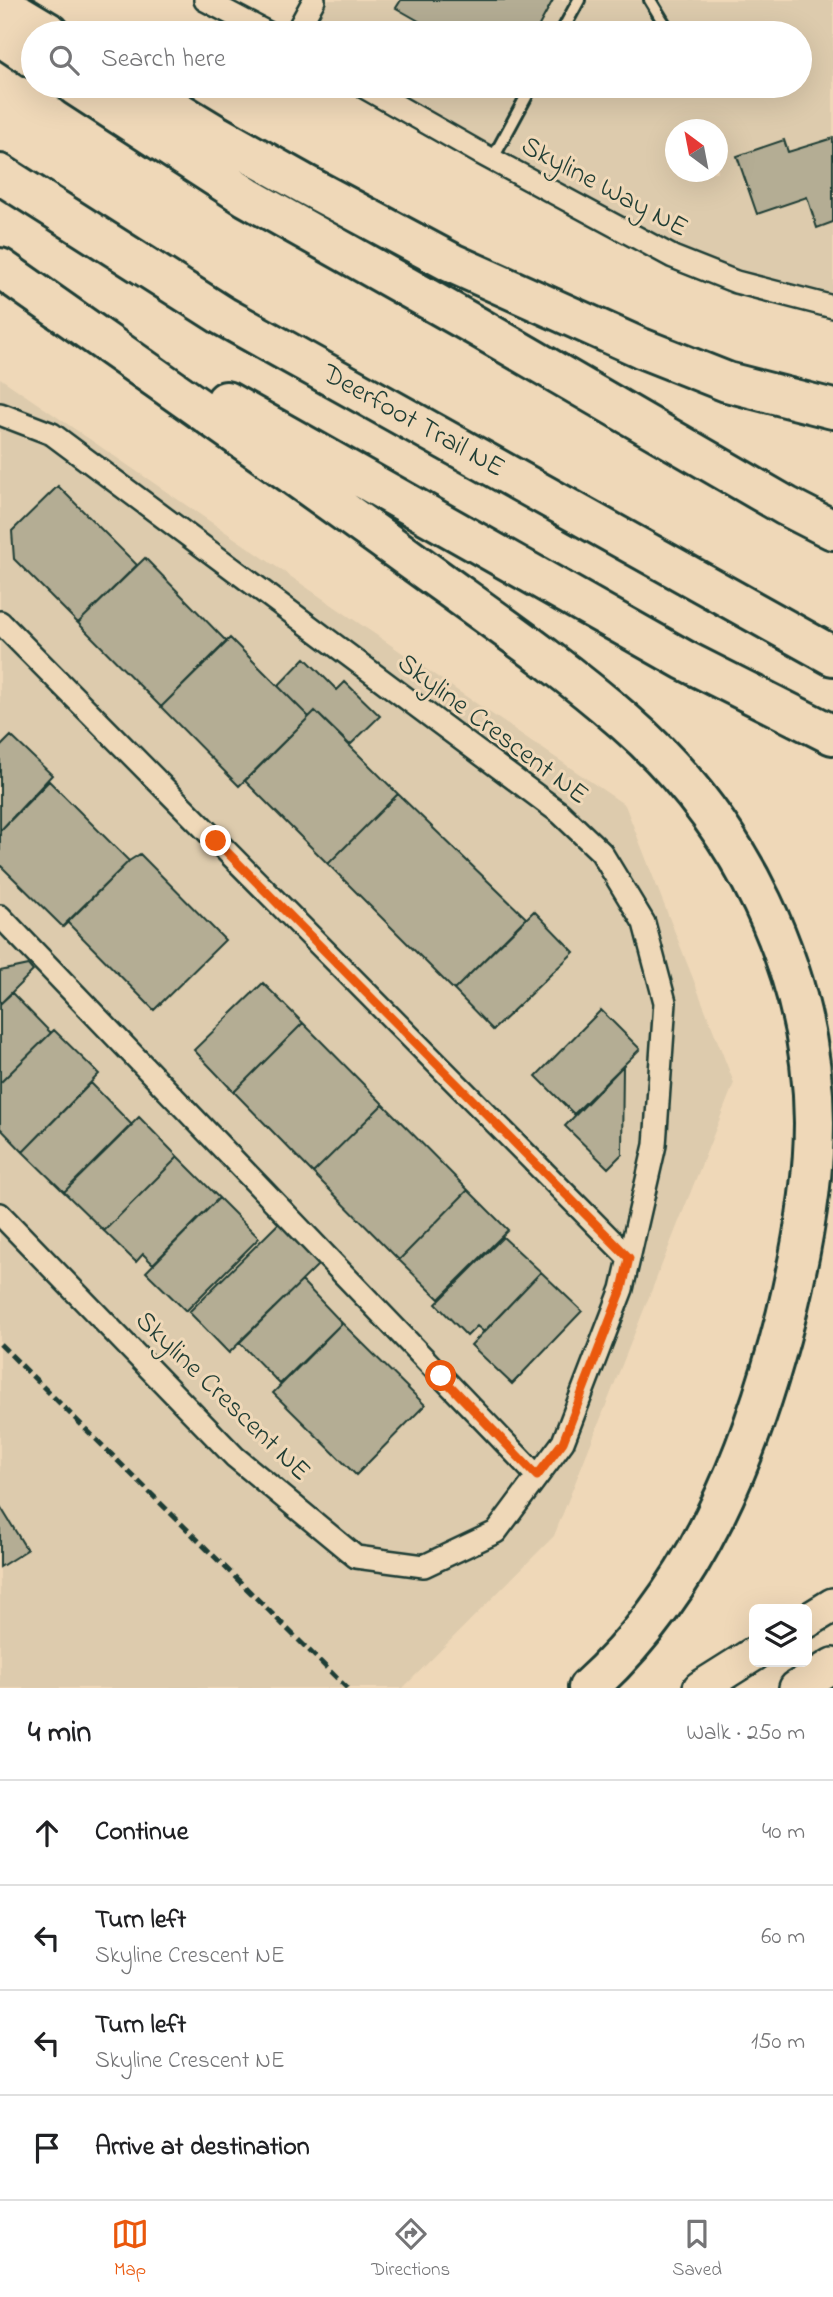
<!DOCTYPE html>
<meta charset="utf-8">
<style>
:root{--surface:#fff;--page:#f2f2f2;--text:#202124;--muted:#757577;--line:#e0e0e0;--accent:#ea580c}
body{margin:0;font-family:"Indie Flower",sans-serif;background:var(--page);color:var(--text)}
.controls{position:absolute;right:21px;bottom:21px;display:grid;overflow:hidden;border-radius:10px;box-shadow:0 7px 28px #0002}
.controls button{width:63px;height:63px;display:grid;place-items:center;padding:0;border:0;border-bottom:2px solid var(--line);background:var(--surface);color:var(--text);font:35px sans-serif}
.compass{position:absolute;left:665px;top:119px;width:63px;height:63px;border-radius:50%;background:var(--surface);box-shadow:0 7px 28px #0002;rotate:328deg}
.stop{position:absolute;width:21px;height:21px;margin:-16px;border:5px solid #ea580c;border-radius:50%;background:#fff}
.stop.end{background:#ea580c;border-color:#fff;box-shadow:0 2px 7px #0008}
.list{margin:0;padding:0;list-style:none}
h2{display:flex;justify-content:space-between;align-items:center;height:91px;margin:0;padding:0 28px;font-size:30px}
h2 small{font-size:23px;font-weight:400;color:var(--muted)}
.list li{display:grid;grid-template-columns:46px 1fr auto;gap:21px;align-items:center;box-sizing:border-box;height:105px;padding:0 28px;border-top:2px solid var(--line)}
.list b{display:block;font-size:26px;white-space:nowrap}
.list p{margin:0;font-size:23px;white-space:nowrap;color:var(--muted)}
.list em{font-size:23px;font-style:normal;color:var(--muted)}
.icon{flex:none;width:38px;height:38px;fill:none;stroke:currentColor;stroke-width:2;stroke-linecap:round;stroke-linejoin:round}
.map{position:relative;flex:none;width:833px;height:1688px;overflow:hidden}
.search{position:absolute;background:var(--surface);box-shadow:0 7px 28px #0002;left:21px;right:21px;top:21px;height:77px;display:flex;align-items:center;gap:18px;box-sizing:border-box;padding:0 24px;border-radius:38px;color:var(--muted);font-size:26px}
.sheet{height:511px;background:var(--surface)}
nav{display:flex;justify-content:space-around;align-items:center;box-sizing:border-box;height:98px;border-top:2px solid var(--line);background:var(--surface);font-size:19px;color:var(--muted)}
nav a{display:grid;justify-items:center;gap:4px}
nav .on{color:var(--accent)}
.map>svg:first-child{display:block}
</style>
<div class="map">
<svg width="833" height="1688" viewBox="0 0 833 1688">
<rect width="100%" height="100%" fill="#efd8b8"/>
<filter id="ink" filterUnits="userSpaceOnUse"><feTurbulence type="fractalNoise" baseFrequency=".0143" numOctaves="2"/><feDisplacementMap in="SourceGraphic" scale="14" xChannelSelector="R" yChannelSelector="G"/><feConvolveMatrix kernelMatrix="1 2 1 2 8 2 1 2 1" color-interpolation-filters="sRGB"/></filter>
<g filter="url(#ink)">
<path fill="#ddcbad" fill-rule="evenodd" d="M314,0h519v307l-97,-25 -374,-196h438v-53h-504zM676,130h42v42h-42z
M0,378l625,427 109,278 -180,453 -151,152h-403z"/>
<path fill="#b4ad94" stroke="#1f3d34" stroke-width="2" d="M401,0h152l-18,33h-95l-44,-25z
M833,138v84l-16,6 -10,-31 -50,17 -20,-58 47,-16 4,12z
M58,486l79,79 -59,58 -64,-64 -2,-28z
M145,558l82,84 -66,65 -83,-84z
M230,638l79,79 -70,69 -78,-79z
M305,658l32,32 8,-8 35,34 -30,29 -35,-34 -6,6 -31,-31z
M315,711l83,83 -70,70 -83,-83z
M11,736l41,39 -52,56v-84z
M49,781l80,80 -66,66 -63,-62v-34z
M398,794l128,124 -72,72 -126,-126z
M140,854l85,86 -71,70 -87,-88 62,-61z
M534,911l40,41 -81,78 -39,-40z
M28,965l5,6 -33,33v-33z
M263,983l40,40 -69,69 -40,-42z
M12,993l39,40 -51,50v-79z
M601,1010l39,39 -66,65 -38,-38z
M303,1023l80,81 -70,69 -79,-81z
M54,1030l45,44 -76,78 -23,-24v-45z
M623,1066l-1,88 -14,14 -43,-42z
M91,1083l41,42 -68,67 -41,-40z
M383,1104l85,86 -69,70 -86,-87z
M139,1117l39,40 -74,74 -40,-39z
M178,1157l41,41 -66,66 -10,-10 -7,8 -32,-31z
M468,1190l40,40 -69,69 -40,-39z
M219,1198l40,40 -73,73 -40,-39z
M279,1223l40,41 -90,89 -40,-41z
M503,1237l38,35 -57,60 -7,-6 -10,10 -31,-32z
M541,1272l41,39 -70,73 -41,-39z
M302,1281l40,42 -62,61 -41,-42z
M342,1323l83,82 -69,70 -83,-82z
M0,1506l27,44 -27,17z"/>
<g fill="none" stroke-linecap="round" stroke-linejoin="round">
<g stroke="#1f3d34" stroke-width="16">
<path id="lane" d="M650,0l20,33
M561,33l18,-33
M703,86l1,1
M492,160l40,-74"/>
</g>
<g stroke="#1f3d34" stroke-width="26">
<path id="street" d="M205,0l63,33
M296,33l18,-33
M362,86l118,67 193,104 63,25 97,25
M0,414l52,20 508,379 41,39 43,71 21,79 -10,143 -33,144 -59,153 -67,90 -72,34 -68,-9 -121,-100 -235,-243
M0,622l629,636
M0,916l537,560"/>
</g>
<g stroke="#1f3d34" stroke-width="38">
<path id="primary" d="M807,1621l26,-16
M700,1688l54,-34
M796,1688l37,-23"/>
</g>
<g stroke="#1f3d34" stroke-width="44">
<path id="highway" d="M0,6l20,9 30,18
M0,36l33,22
M76,86l171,111 229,129 310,180 47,24
M136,86l79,48 91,51 146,78 189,85 86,34 106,27
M0,174l223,142 610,340
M0,268c140,99 280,196 418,297 70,51 142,100 207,157 115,100 188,248 189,401 0,64 -13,131 -28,193 -35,138 -90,275 -198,372
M226,401l458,259 149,75"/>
</g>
<use href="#lane" stroke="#efd8b8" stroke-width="10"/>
<use href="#street" stroke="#efd8b8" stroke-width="21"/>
<use href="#primary" stroke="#efd8b8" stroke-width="33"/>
<use href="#highway" stroke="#efd8b8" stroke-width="38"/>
<path stroke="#1f3d34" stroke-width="5" stroke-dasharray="10 5" stroke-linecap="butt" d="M0,1344l347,344"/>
</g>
</g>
<g fill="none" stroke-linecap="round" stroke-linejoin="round" filter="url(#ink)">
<path stroke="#ea580c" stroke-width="9" d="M216,841l413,417 -7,31 -59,153 -26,34 -96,-100"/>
</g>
<g text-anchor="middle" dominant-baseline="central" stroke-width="6" stroke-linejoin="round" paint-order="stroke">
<g font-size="28" fill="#1f3d34" stroke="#efd8b8">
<text transform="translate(604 188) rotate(28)">Skyline Way NE</text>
<text transform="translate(413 422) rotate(29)">Deerfoot Trail NE</text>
<text transform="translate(492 730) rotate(37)">Skyline Crescent NE</text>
<text transform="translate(222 1397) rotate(44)">Skyline Crescent NE</text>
</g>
</g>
</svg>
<div class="controls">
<button><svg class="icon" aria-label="layers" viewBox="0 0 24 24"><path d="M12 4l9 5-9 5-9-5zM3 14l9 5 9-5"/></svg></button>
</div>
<svg class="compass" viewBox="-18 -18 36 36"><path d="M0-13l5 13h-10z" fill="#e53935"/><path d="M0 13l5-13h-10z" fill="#757577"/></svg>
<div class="stop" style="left:441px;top:1376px"></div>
<div class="stop end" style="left:216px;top:841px"></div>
<div class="search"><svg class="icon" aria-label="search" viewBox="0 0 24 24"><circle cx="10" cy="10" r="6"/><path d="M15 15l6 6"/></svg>Search here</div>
</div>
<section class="sheet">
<h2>4 min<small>Walk · 250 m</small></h2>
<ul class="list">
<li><svg class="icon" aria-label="ahead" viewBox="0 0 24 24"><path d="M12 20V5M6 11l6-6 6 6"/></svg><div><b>Continue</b></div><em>40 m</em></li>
<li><svg class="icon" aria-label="left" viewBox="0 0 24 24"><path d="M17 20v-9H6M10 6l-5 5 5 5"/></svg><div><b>Turn left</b><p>Skyline Crescent NE</p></div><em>60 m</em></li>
<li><svg class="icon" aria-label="left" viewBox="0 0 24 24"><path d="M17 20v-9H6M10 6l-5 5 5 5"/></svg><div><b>Turn left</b><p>Skyline Crescent NE</p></div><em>150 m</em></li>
<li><svg class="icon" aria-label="arrive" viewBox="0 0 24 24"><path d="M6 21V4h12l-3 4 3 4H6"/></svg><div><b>Arrive at destination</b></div></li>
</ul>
</section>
<nav>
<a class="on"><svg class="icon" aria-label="map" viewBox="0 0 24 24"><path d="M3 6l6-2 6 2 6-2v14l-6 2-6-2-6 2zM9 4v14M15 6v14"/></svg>Map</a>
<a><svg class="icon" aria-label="directions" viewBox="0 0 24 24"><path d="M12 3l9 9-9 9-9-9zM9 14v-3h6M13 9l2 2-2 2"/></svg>Directions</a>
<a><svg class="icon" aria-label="saved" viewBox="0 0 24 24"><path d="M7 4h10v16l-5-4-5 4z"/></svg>Saved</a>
</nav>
